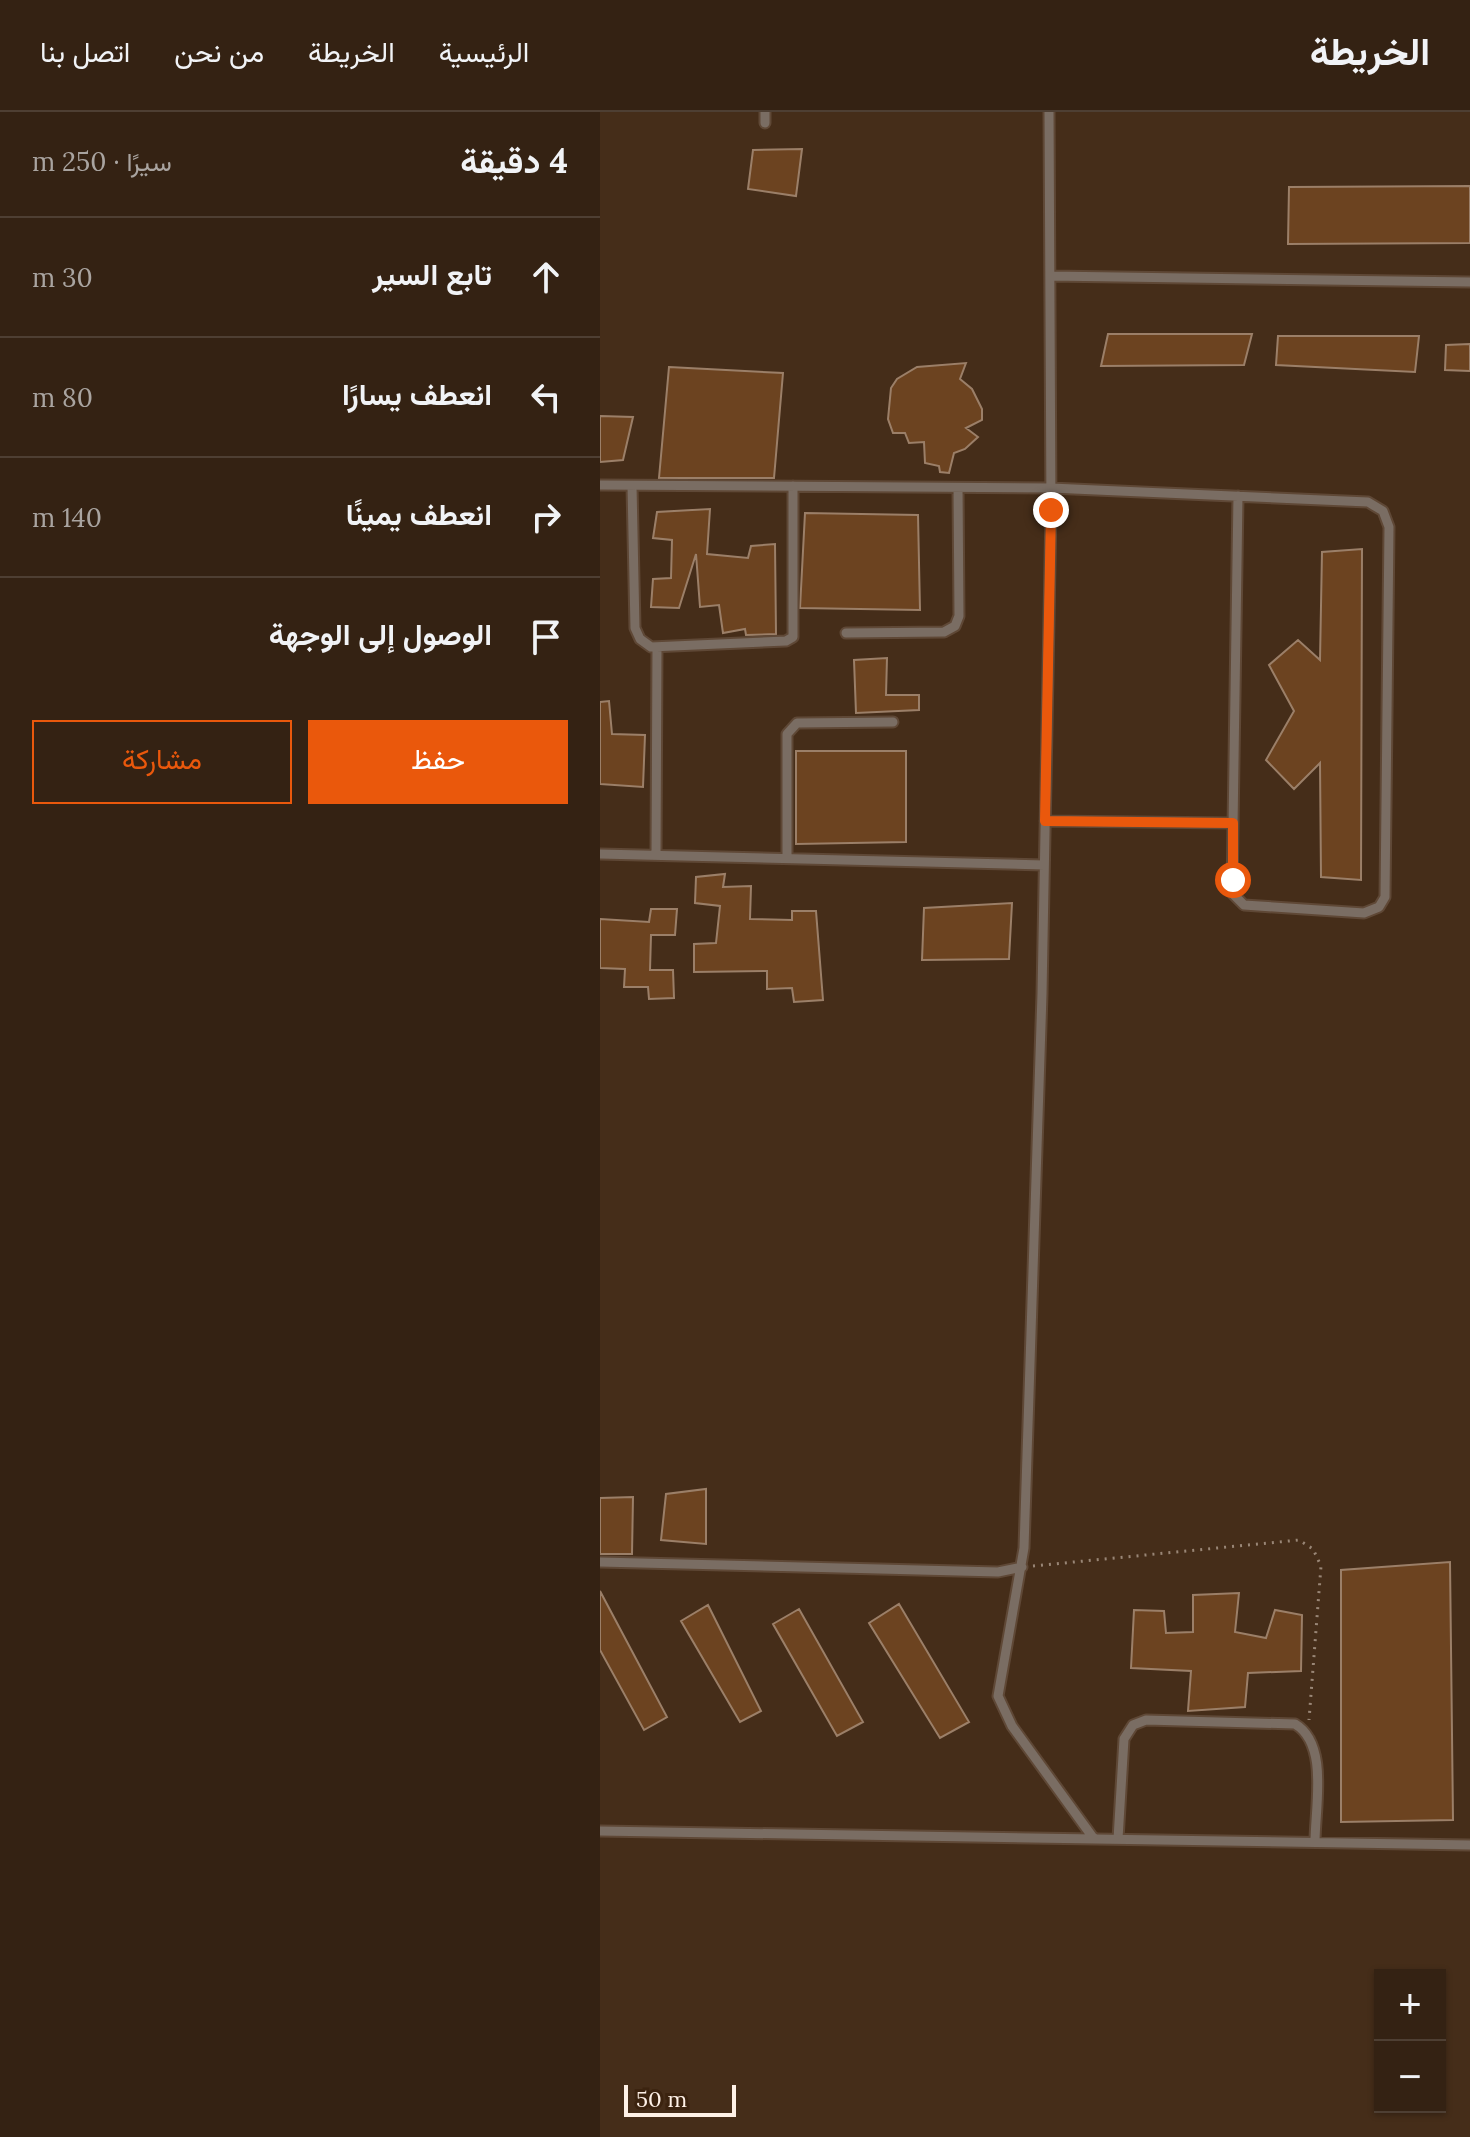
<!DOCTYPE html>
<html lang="ar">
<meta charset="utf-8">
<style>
:root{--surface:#342213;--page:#3f2f21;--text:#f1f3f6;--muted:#a9a4a0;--line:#4e3f33;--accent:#ea580c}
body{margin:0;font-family:Lora,Vazirmatn,serif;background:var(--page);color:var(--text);direction:rtl}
.controls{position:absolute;right:24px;bottom:24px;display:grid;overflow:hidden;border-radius:0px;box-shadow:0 2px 6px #0004}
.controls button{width:72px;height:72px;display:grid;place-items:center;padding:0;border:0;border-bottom:2px solid var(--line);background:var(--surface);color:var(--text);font:40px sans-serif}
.scale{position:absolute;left:24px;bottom:20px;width:112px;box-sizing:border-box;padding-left:8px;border:4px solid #fef1e7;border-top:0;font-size:22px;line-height:28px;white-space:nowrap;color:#fef1e7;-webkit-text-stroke:6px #3b230f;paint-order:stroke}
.stop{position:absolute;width:24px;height:24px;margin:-18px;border:6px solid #ea580c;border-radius:50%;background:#fff}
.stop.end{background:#ea580c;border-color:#fff;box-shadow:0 2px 8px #0008}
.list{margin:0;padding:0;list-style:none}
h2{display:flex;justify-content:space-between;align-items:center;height:104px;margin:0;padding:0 32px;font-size:34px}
h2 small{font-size:26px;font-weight:400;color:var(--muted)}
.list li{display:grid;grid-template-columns:52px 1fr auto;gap:24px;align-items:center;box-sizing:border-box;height:120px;padding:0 32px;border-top:2px solid var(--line)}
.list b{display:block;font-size:30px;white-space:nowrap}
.list em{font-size:26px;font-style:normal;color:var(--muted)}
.actions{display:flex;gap:16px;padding:24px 32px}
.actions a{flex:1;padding:18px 0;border:2px solid var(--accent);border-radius:0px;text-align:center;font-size:28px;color:var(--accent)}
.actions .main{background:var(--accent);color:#fff}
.icon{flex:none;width:44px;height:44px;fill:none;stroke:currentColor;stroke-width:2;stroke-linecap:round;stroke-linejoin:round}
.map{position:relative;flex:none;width:870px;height:2025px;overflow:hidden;direction:ltr}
header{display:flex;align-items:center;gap:48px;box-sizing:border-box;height:112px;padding:0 40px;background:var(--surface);border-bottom:2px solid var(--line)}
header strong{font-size:38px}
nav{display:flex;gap:44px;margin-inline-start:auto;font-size:28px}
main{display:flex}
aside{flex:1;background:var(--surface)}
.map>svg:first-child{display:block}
</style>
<header>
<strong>الخريطة</strong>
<nav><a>الرئيسية</a><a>الخريطة</a><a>من نحن</a><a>اتصل بنا</a></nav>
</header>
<main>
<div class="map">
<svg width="870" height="2025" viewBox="0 0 870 2025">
<rect width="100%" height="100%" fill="#452d19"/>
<path fill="#6c4320" stroke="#9b7f68" stroke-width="2" d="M202,37l-6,47 -48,-7 5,-39z
M870,74v57l-182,1 1,-57z
M508,222h144l-8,31 -143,1z
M678,224h141l-4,36 -139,-7z
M870,232v27l-25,-1 1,-25z
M366,251l-6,16 12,10 10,20v11l-16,8 12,9 -13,12 -11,4 -5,20 -9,-1 -1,-6 -14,-3 -1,-21 -15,1 -4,-10h-12l-5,-14 3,-31 6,-9 20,-12z
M69,255l114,6 -9,105h-115z
M0,304l33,1 -10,43 -23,2z
M110,397l-3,45 41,4 3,-12 24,-2 1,90 -30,1 -1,-6 -22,4 -4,-28 -19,2 -4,-53 -17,54 -28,-1 2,-28 18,-1 1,-38 -19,-2 4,-26z
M205,401l113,2 2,95 -120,-2z
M762,437l-1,331 -40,-3 -1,-114 -26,26 -28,-29 28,-49 -25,-46 29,-25 22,20 2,-108z
M287,546l-1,37h33v15l-63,3 -2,-53z
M9,589l3,33 33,1 -2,52 -43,-3v-82z
M196,639h110v91l-110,2z
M125,762l-2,13 28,-1 -1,33 42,1v-9h24l7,89 -29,2 -2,-14 -25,1v-18l-73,1v-28l22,-1 4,-37 -25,-3 1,-26z
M412,791l-3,56 -87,1 2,-52z
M51,797h26l-2,26h-24l-1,35h23l1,28 -25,1 -1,-12h-24l1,-18 -25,-1v-49l49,3z
M106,1377v55l-45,-4 5,-46z
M33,1385l-1,57h-32v-56z
M850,1450l3,258 -112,2v-252z
M0,1479l67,126 -23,13 -44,-80z
M639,1481l-4,39 31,6 9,-28 27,5 -1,56 -53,2 -3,34 -57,4 3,-40 -60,-3 3,-58 30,1 2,22 27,-1v-37z
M299,1492l70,118 -29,16 -71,-115z
M108,1493l53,106 -21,11 -59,-101z
M199,1497l64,113 -26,14 -64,-112z"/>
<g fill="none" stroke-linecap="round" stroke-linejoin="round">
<g stroke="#5f4836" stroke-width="13">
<path id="service" d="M449,0l2,398 -9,484 -18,554 -26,148 14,30 82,113
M165,11v-11
M450,164l420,6
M0,373l451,3 317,14 15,9 6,16 -4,370 -6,10 -15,6 -120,-8 -12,-12 6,-397
M32,374l3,142 5,11 11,8 135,-6 7,-4v-151
M246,521l98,-1 11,-6 4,-10 -1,-128
M445,709l188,2
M0,742l444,11
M56,743l1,-208
M187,746v-124l10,-11 96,-1
M0,1450l398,10 24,-5
M0,1719l870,14
M518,1727l6,-100 9,-14 13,-5 149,4c34,20 20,83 20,118"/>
</g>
<path stroke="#998676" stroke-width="3" stroke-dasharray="2 6" stroke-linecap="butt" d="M433,1454l266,-26 14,9 8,17 -12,154"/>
<use href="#service" stroke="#7a6d63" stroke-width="9"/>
</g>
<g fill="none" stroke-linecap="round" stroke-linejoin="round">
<path stroke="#ea580c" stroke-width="10" d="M451,398l-6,311 188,2v57"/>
</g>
</svg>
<div class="controls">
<button>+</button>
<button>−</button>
</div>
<div class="scale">50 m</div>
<div class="stop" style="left:633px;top:768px"></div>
<div class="stop end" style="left:451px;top:398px"></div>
</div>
<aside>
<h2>4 دقيقة<small>سيرًا · 250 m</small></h2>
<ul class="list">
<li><svg class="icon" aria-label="ahead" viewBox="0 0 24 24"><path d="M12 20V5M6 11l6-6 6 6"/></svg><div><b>تابع السير</b></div><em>30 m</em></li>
<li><svg class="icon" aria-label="left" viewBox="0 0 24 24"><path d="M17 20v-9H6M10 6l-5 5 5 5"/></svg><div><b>انعطف يسارًا</b></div><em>80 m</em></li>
<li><svg class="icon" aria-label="right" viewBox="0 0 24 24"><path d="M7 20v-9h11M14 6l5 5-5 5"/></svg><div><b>انعطف يمينًا</b></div><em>140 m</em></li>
<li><svg class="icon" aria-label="arrive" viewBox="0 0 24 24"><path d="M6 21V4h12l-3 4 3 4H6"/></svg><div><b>الوصول إلى الوجهة</b></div></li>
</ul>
<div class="actions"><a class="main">حفظ</a><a>مشاركة</a></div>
</aside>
</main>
